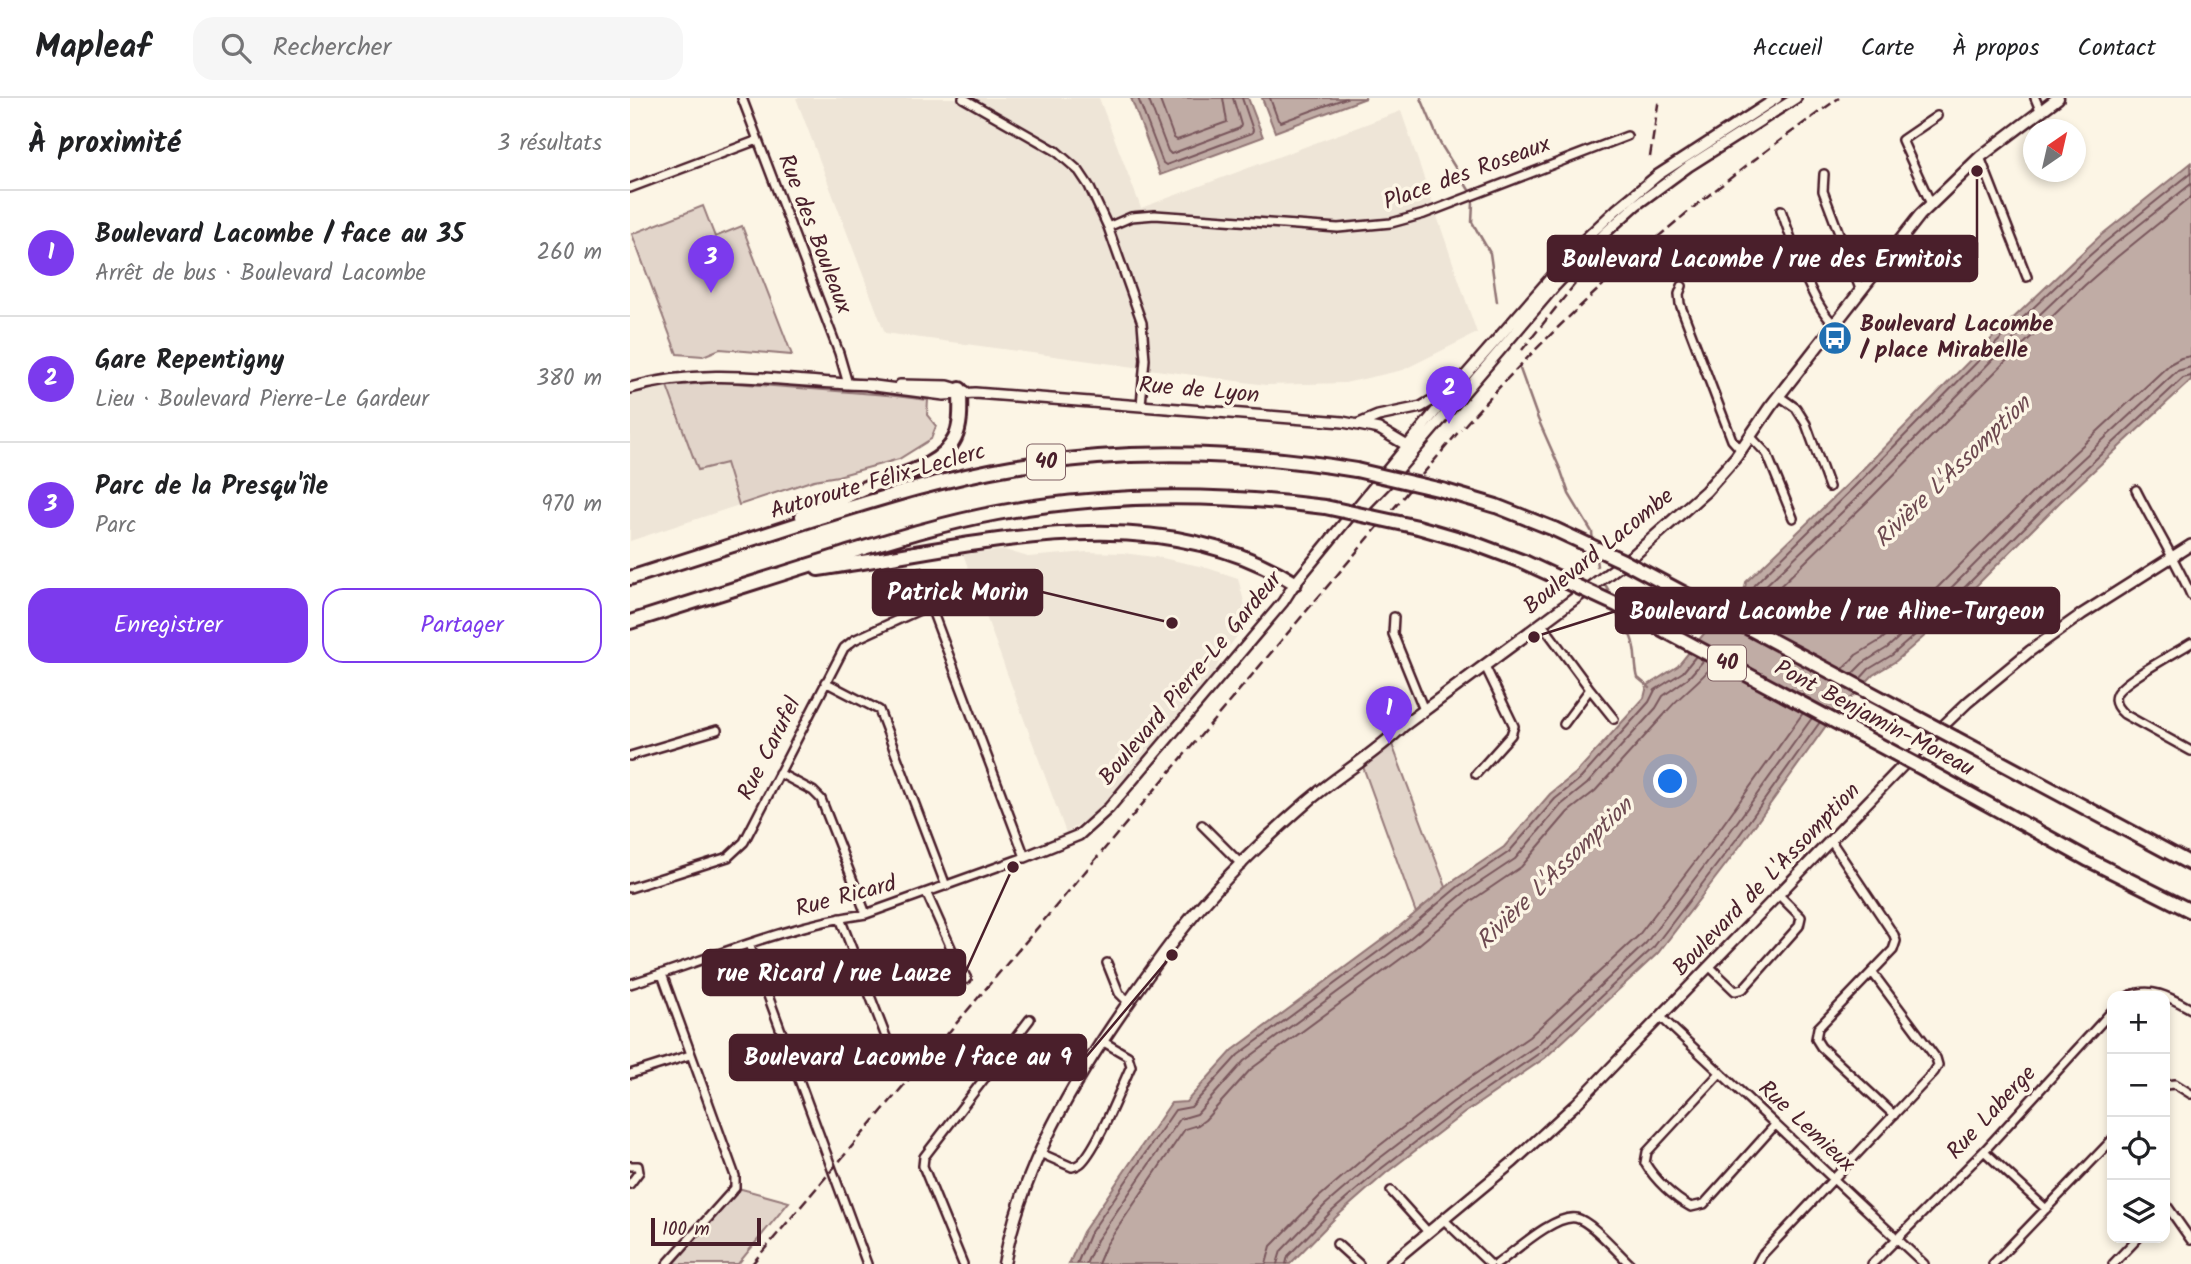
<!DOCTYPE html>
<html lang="fr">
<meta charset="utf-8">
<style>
:root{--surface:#fff;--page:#f6f6f6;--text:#202124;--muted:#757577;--line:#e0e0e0;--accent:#7c3aed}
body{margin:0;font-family:Kalam,sans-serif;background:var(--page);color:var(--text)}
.controls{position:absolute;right:21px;bottom:21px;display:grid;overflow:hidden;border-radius:14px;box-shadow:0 4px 10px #0003}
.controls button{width:63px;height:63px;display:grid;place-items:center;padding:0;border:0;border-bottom:2px solid var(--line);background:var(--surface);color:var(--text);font:35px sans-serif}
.compass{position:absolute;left:1393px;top:21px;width:63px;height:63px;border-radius:50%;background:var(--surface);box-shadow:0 4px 10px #0003;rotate:34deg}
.scale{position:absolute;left:21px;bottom:18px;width:110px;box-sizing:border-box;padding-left:7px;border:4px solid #4a1f2b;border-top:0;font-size:19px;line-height:24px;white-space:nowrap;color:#4a1f2b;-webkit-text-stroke:5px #fcf5e5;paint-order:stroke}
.you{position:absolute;left:1041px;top:684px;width:24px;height:24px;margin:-18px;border:5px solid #fff;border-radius:50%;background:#1a73e8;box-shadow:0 0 0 10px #1a73e833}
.badge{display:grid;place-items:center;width:46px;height:46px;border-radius:50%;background:var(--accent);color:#fff;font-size:23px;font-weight:700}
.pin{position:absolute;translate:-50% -58px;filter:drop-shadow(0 2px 4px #0008)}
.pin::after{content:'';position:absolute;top:37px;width:24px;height:21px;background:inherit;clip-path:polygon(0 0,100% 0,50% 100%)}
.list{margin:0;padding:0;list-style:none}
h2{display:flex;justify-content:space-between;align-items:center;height:91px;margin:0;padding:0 28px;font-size:30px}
h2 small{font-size:23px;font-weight:400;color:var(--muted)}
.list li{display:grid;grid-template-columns:46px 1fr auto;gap:21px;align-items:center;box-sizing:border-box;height:126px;padding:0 28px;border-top:2px solid var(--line)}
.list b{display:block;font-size:26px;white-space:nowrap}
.list p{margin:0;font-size:23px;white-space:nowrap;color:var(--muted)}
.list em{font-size:23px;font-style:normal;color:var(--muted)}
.actions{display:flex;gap:14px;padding:21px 28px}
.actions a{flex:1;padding:16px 0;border:2px solid var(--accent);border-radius:21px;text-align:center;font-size:24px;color:var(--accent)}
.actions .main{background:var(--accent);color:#fff}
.icon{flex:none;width:38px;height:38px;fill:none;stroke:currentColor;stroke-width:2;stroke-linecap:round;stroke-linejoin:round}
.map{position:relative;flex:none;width:1561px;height:1166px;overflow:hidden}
header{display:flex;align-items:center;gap:42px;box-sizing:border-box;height:98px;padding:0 35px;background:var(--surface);border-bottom:2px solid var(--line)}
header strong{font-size:33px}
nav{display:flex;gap:38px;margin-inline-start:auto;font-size:24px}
.search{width:490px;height:63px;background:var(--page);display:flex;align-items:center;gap:18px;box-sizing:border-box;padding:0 24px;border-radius:21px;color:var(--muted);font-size:26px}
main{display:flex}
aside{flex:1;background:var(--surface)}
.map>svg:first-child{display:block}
</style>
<header>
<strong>Mapleaf</strong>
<div class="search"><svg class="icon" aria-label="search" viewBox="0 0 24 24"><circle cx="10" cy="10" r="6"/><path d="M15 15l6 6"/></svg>Rechercher</div>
<nav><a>Accueil</a><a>Carte</a><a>À propos</a><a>Contact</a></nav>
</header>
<main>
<aside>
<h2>À proximité<small>3 résultats</small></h2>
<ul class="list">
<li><span class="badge">1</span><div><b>Boulevard Lacombe / face au 35</b><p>Arrêt de bus · Boulevard Lacombe</p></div><em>260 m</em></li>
<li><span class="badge">2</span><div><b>Gare Repentigny</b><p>Lieu · Boulevard Pierre-Le Gardeur</p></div><em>380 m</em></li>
<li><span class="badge">3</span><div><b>Parc de la Presqu'île</b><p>Parc</p></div><em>970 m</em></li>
</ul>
<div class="actions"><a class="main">Enregistrer</a><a>Partager</a></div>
</aside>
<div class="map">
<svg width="1561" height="1166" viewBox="0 0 1561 1166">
<rect width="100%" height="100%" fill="#fcf5e5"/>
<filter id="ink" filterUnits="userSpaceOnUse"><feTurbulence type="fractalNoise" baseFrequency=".0143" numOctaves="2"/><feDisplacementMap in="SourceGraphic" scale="14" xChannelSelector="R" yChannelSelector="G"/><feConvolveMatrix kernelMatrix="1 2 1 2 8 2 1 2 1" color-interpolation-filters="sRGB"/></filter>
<g filter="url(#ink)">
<path fill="#eee5d7" d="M166,0h303l42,110 260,-97 76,222 -74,37 -58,13 -79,2 -381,-52z
M37,288l31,84 28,-7 13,42 -109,36v-146z
M375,452l23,7 59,-5 36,1 39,5 42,9 34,11 11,44 -8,6 1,2 -18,23 -11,21 -119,140 -28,19 -103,-279z"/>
<path fill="#e2d5ca" stroke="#967a7a" stroke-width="2" d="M73,108l12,31 27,-11 50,129 -72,-6 -17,7 -26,-2 -45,-120z
M92,284l165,13 41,5 -1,15 9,11 -5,13 -32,20 -61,17 -24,4 -75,25 -13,-42 -28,7 -31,-84z
M760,641l56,148 -30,26 -55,-152z
M108,1090l51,14 -51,62h-64z"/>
<path fill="#c0aca5" stroke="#917474" stroke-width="2" d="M501,0h117l15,39 -103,38z
M632,0h104l-91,34z
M1561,65v217l-131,122 -124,124 -40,35 -23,14 -45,48 -88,123 -82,107 -113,105 -82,56 -77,59 -50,44 -46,47h-221l14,-32 88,-129 15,-1 47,-52 161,-119 61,-51 49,-33 46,-53 26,-21 68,-75 3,-12 31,-20 53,-66 14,-12 1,-6 106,-102 132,-134 84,-80 32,-30z"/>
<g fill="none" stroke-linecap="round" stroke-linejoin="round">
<path stroke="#79575c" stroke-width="2" d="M508,0l25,65 3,2 86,-32 1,-3 -11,-32
M518,0l20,53 3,3 69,-26 1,-3 -8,-27
M529,0l15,40 3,2 50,-18 -4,-24
M640,0l8,22 3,2 65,-24
M1103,513l17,-18 4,-8 102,-100 133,-135 83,-79 33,-29 86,-69
M1111,517l16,-17 5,-9 101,-97 132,-135 83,-79 32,-30 81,-64
M1120,522l16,-15 5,-10 99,-96 133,-135 82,-79 32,-28 74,-60
M1213,571l13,-14 25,-15 37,-33 124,-124 128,-119 11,-6 10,-2
M1222,576l11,-11 24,-15 38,-34 124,-124 128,-119 14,-4
M1230,581l9,-10 23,-14 39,-34 124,-124 128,-119 8,-2
M447,1166l12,-29 86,-125 16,-3 47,-52 160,-118 61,-51 50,-34 46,-53 26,-21 68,-76 6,-12 28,-18 13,-16
M456,1166l11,-24 83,-121 17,-5 47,-53 160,-118 60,-50 51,-34 46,-54 26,-21 69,-76 7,-12 25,-18 16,-18
M468,1166l8,-19 79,-116 13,-4 7,-5 46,-51 159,-117 61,-51 50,-34 47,-55 27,-21 69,-76c14,-19 34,-31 49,-50
M636,1166l5,-18 48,-49 51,-44 76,-59 83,-57 109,-101 81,-106 84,-117
M647,1166l4,-13 44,-46 51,-44 77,-59 83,-56 110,-103 81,-107 85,-118
M656,1166l2,-8 43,-44 51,-44 76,-59 83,-57 112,-104 82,-107 85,-119"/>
<path stroke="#917474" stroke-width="2.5" d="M791,0l19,45 29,47 4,13 -1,19 18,31 7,49
M890,271l18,50 23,52 8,23 23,38 1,10
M965,454l2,14
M976,488l7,12
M986,513c3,11 10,16 15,26 6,14 3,27 7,41l12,10"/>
<g stroke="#4a1f2b" stroke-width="12">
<path id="minor" d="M112,0l97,255 9,31
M333,0l93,53 23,20 10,15 19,41 34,96 3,36 -4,46
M1405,0l5,12
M1350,59l47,120
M1194,76l-1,17 37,98
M0,90l128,-48
M1301,106l-29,-64 35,-24
M1151,112c12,33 29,93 54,115
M478,129l23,-10 24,-2 183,13 53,-5 33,-9 203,-78
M1052,188l-3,8 1,10 52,136 9,10
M1149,298l17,12 10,16 23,63
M1120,338l17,18 26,64
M1506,392c18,36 39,69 55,105
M764,519l-1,17 31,76
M912,526l48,65 -26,35
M1561,545c-14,9 -71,39 -75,52 -3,8 2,14 8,19l67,37
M195,584l54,28 67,176
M960,591l24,30
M0,658l87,-26
M149,675l34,18 8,8 45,115
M846,676l35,-39 3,-9 -29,-60
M572,727l40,40
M1201,743l63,94 2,6 -3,9 -75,78 -2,11 5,8 73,68
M0,790l98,-31 16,-15 100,-194 10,-8 76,-35
M297,796l29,65 11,20
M210,820l53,137
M119,846l118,320
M477,865l12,30 9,9
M1080,869l25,24 8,-2 56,-63 2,-9 -22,-22
M32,876l73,202v12l-68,76
M0,886c77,-24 156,-59 236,-70l159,-57 -95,-252 -10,-33
M1499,898c23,-10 42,2 62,13
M1032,920l262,246
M1090,975l-73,79 -2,11c10,17 29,35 46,44l13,-3 71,-79
M0,976l60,-19
M1535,987l10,-1 16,10
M1354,1053l62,58
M410,1055l32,14c4,-1 7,-2 10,-5 17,-18 38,-72 49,-96l-3,-10 -26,-15
M0,1068h8l1,6 -9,12
M761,1093l37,41
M1535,1105l26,37
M814,1122l46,44
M707,1146l22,20
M333,1166l-40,-98 1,-9 106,-138
M867,1166c17,-12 58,-50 79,-46 15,3 41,34 54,46
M1127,1166l5,-9 172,-183 4,-7 -2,-7 -64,-86
M1242,1166l112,-113 128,-140
M1363,1166l119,-124
M1483,1166l25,-26"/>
</g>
<g stroke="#4a1f2b" stroke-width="14">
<path id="tertiary" d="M237,287l77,10 31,-2 368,29 36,7 32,19
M270,287l48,1 17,5
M0,290c80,-23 160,-5 242,-3
M729,326l19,-8 43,-9 30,-18
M729,414l27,-28 168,-197 51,-54 31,-28 53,-39 107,-68
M395,759l54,-22 30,-27 174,-206 12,-19 163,-199 125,-143 33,-31 42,-35 119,-77
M760,1166l123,-102 63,-58 340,-352 52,-50 62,-51 52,-37 109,-69"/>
</g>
<g stroke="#4a1f2b" stroke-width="15">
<path id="secondary" d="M374,1166c16,-87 60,-167 109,-239 24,-35 48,-70 75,-103 33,-41 79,-85 119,-120 31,-27 67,-47 96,-76l232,-172 71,-63 30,-34 34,-50 150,-192 60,-58 78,-59"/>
</g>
<g stroke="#4a1f2b" stroke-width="18">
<path id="motorway" d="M812,392l54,16 58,23
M172,418c22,-9 43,-20 65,-29 29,-12 73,-18 88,-49 7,-15 5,-33 5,-49
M788,429l55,16 51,19
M188,471c154,-22 333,-76 477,14
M0,480c62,-20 125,-40 187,-60 65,-20 129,-40 195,-51 115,-19 230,-16 344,3
M0,524c69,-22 138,-44 208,-66 52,-16 105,-33 159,-43 109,-20 218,-20 328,-6
M1325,640l236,126
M1296,672l163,90 102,51"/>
</g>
<use href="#minor" stroke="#fcf5e5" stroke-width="7"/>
<use href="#tertiary" stroke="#fcf5e5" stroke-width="9"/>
<use href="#secondary" stroke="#fcf5e5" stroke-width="10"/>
<use href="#motorway" stroke="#fcf5e5" stroke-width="12"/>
<path stroke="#4a1f2b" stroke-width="2.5" stroke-dasharray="10 5" stroke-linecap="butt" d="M1020,59l9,-59
M892,252l90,-112
M834,328c112,-127 237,-231 375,-328
M122,1166l709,-835"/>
<g stroke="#4a1f2b" stroke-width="18" stroke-linecap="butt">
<path id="motorway-bridge" d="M726,372l86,20
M695,409l93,20
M924,431l69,32 332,177
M894,464l91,42 311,166"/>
</g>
<use href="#motorway-bridge" stroke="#fcf5e5" stroke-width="12"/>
</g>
</g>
<defs>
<g id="bus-disc" transform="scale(1.75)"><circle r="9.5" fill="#1f6fb2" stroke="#fcf5e5"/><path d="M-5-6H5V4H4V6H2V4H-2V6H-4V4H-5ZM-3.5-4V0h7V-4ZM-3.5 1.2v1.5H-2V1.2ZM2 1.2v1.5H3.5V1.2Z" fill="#fff"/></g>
</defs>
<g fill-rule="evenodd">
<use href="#bus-disc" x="1205" y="240"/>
</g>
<g text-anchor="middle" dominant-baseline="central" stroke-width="7" stroke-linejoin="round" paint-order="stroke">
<g fill="#fcf5e5" stroke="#7f5f63" stroke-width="2">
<rect x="397" y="346.5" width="38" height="35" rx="5"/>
<rect x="1078" y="547.5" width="38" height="35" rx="5"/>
</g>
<g font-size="21" font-weight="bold" fill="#4a1f2b">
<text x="416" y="364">40</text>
<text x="1097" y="565">40</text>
</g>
<g font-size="23" fill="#4a1f2b" stroke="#fcf5e5">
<text transform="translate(837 76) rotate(-20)">Place des Roseaux</text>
<text transform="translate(184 136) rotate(69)">Rue des Bouleaux</text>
<text transform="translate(569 293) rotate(5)">Rue de Lyon</text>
<text transform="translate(248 384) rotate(-16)">Autoroute Félix-Leclerc</text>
<text transform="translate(969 454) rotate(-39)">Boulevard Lacombe</text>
<text transform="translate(561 581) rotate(-50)">Boulevard Pierre-Le Gardeur</text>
<text transform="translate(1244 621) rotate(28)">Pont Benjamin-Moreau</text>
<text transform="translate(140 651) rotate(-63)">Rue Carufel</text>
<text transform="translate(1137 782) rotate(-46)">Boulevard de L'Assomption</text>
<text transform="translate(216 799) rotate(-15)">Rue Ricard</text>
<text transform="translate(1362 1015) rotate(-47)">Rue Laberge</text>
<text transform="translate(1176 1029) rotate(43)">Rue Lemieux</text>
</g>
<g font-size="23" font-weight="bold" fill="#4a1f2b" stroke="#fcf5e5" text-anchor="start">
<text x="1230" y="227">Boulevard Lacombe<tspan x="1230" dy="26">/ place Mirabelle</tspan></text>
</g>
<g font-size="24" font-style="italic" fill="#6d4950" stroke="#fcf5e5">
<text transform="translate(1323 374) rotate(-44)">Rivière L'Assomption</text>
<text transform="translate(925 776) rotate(-44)">Rivière L'Assomption</text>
</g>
</g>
<path fill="none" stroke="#4a1f2b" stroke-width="2.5" d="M1347 73L1347 160M542 525L412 494M904 539L986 513M383 769L335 875M542 857L456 959"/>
<g fill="#4a1f2b" stroke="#fcf5e5" stroke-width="2.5">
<circle cx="1347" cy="73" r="7"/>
<circle cx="542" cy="525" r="7"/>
<circle cx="904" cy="539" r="7"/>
<circle cx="383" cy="769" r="7"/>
<circle cx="542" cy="857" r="7"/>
</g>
<g fill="#4a1f2b" stroke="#4a1f2b" stroke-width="2.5">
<rect x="918" y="138" width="429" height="45" rx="7"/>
<rect x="243" y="472" width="169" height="45" rx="7"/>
<rect x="986" y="490" width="443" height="45" rx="7"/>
<rect x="73" y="852" width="262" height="45" rx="7"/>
<rect x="100" y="937" width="356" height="45" rx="7"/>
</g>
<g font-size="24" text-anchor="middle" font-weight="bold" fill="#fff">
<text x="1132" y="169">Boulevard Lacombe / rue des Ermitois</text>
<text x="328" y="502">Patrick Morin</text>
<text x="1207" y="521">Boulevard Lacombe / rue Aline-Turgeon</text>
<text x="204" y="883">rue Ricard / rue Lauze</text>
<text x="278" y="967">Boulevard Lacombe / face au 9</text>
</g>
</svg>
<div class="controls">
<button>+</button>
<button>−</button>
<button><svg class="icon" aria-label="locate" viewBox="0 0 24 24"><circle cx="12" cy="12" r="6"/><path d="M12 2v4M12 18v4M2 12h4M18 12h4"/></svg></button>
<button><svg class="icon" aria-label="layers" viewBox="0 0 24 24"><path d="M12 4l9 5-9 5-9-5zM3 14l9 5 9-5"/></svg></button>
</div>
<svg class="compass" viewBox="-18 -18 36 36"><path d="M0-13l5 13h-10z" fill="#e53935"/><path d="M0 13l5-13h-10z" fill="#757577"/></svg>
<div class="scale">100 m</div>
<div class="you"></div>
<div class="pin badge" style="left:759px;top:646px">1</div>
<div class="pin badge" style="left:819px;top:326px">2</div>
<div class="pin badge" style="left:81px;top:195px">3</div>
</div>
</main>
